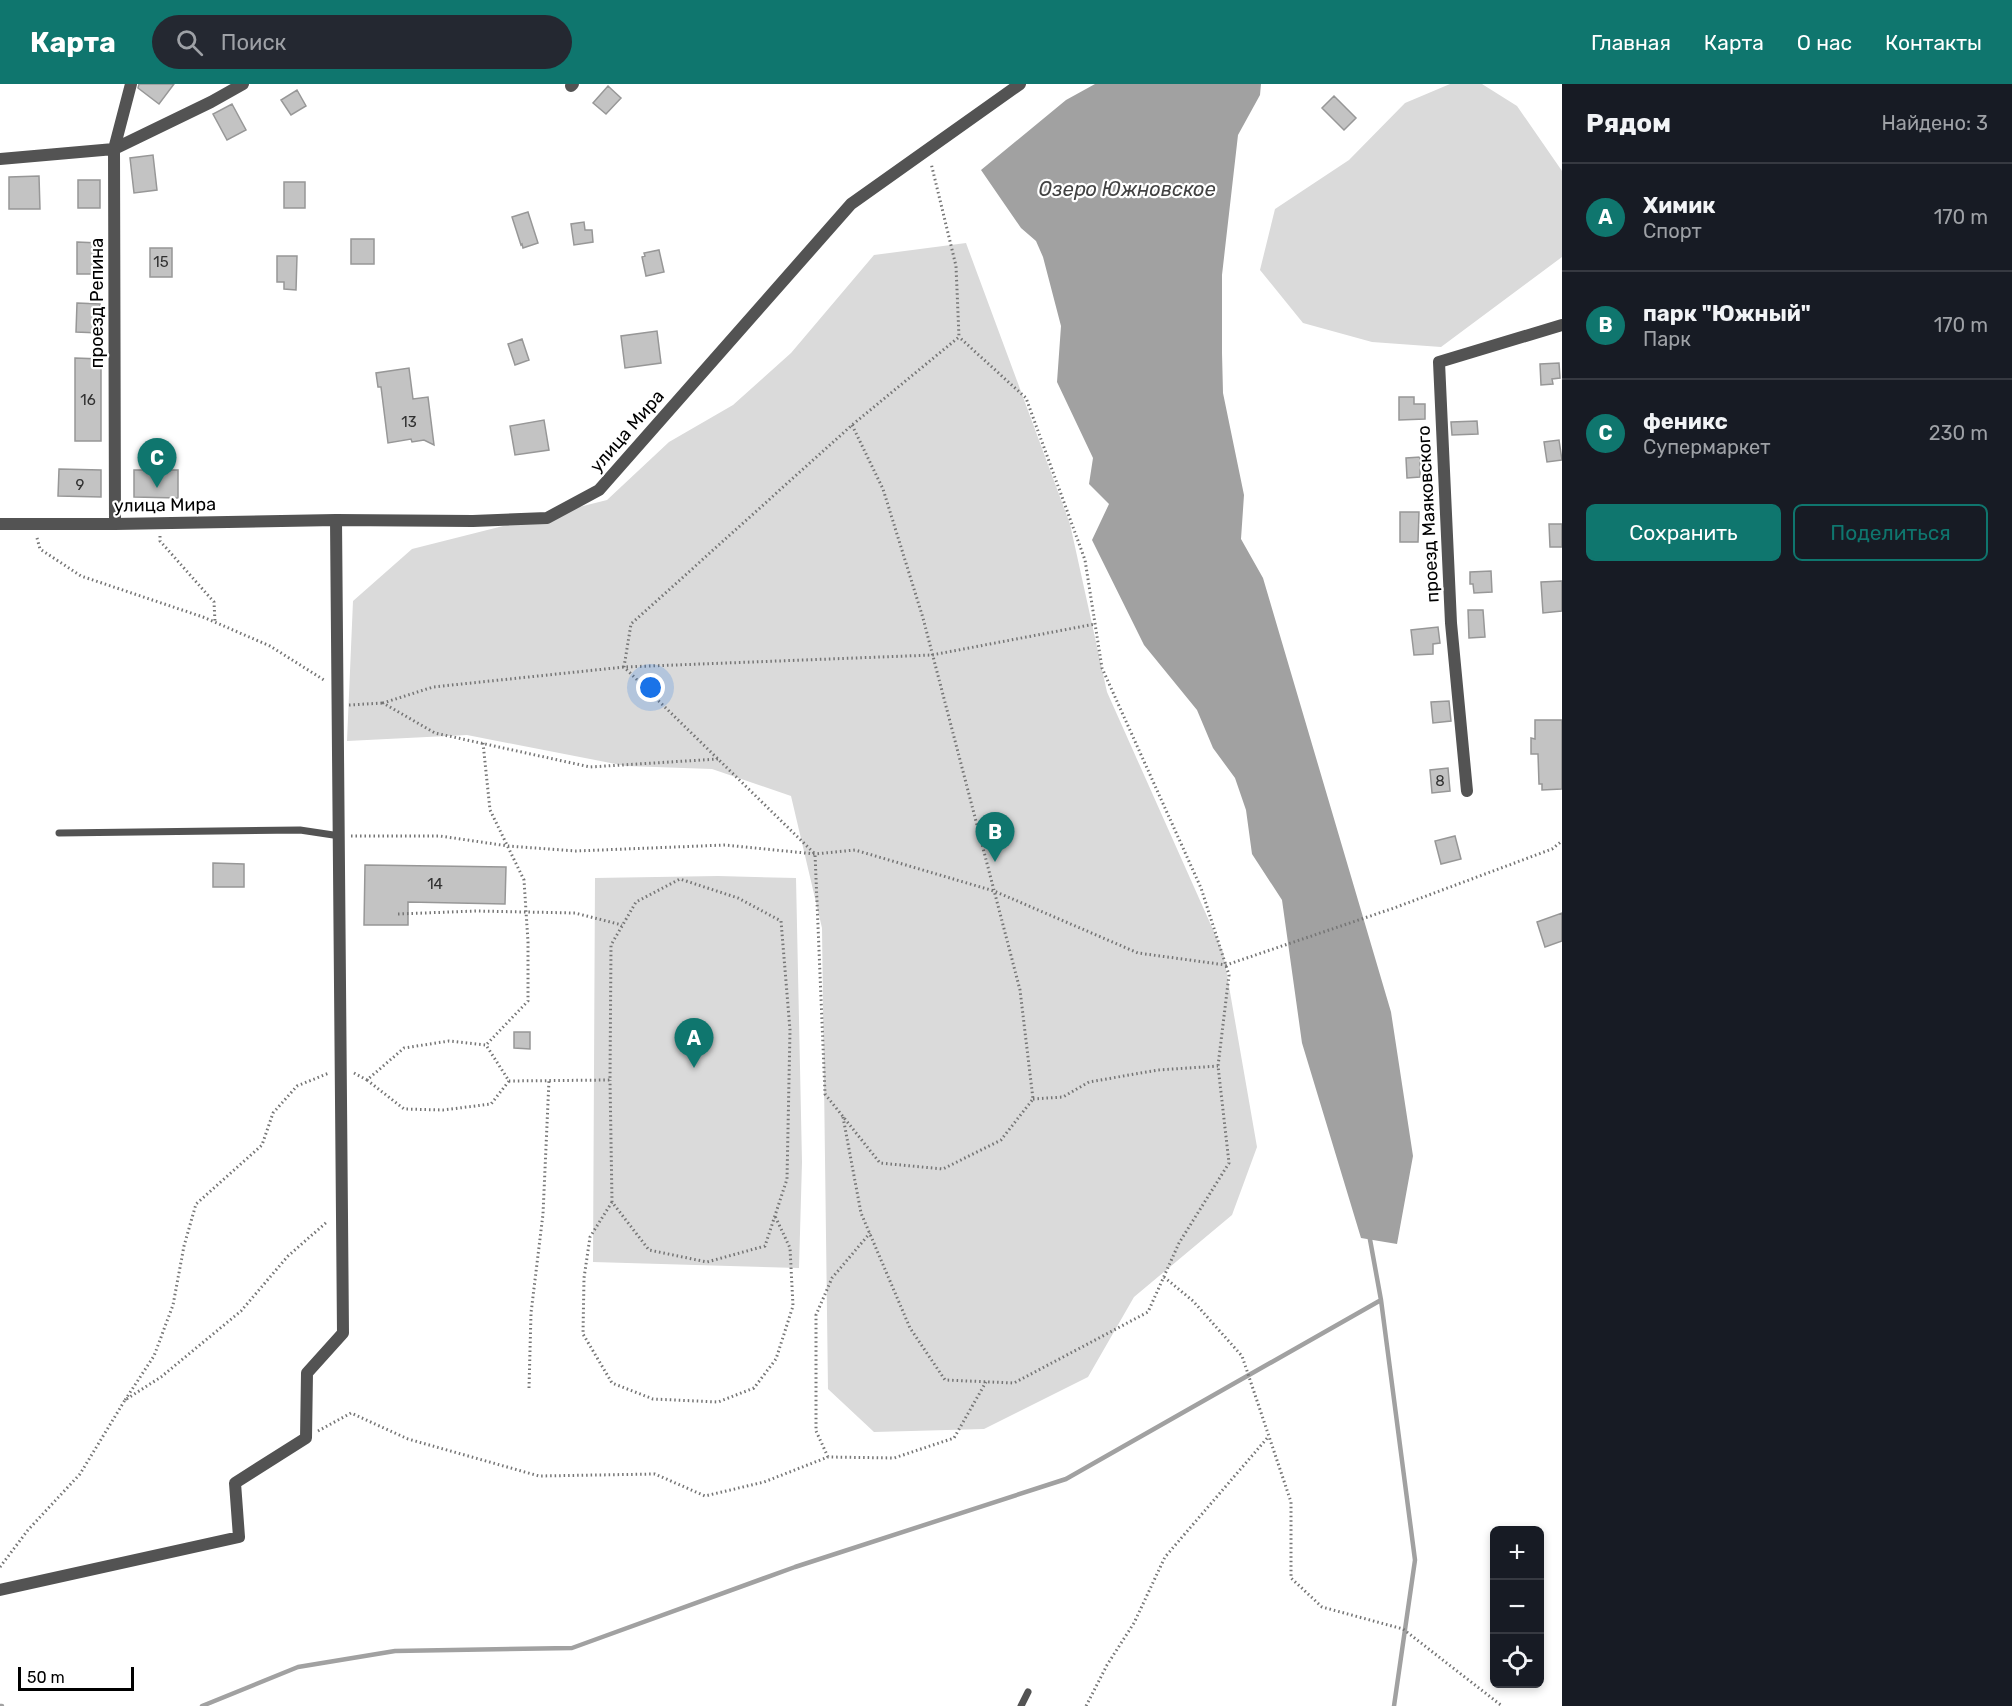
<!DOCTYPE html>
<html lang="ru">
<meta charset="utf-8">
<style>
:root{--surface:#171b24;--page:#242831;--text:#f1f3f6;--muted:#9ea1a6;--line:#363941;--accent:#0f766e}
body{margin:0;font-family:Rubik,sans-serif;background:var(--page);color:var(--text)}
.controls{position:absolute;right:18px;bottom:18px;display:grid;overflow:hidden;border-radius:9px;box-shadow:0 3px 9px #0003}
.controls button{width:54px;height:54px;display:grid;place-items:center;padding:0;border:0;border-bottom:2px solid var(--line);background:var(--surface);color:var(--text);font:30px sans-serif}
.scale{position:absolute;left:18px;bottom:15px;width:116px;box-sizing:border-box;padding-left:6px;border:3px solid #000;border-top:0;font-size:16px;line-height:21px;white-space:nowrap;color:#000;-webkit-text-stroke:4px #fff;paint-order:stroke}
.you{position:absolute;left:651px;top:604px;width:21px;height:21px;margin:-15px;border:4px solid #fff;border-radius:50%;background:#1a73e8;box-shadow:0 0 0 9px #1a73e833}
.badge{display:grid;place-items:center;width:39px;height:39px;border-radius:50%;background:var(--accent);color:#fff;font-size:20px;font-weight:700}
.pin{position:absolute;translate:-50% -50px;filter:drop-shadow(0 2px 3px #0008)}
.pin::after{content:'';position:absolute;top:32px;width:21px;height:18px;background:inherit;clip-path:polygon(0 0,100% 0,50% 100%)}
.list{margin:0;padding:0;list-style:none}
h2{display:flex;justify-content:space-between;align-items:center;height:78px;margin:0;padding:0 24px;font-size:26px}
h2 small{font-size:20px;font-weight:400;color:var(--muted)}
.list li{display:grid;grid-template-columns:39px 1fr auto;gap:18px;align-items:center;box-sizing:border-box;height:108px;padding:0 24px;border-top:2px solid var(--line)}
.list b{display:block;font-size:22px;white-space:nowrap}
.list p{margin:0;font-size:20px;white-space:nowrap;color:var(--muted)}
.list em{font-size:20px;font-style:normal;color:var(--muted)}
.actions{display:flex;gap:12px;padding:18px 24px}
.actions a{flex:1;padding:14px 0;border:2px solid var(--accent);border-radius:9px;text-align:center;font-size:21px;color:var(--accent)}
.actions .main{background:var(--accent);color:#fff}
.icon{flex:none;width:33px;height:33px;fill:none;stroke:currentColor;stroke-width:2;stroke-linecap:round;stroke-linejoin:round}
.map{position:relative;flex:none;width:1562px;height:1622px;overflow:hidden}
header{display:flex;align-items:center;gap:36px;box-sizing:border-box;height:84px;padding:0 30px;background:var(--accent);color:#fff}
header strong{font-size:28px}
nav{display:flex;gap:33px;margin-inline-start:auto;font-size:21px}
.search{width:420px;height:54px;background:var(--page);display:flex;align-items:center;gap:15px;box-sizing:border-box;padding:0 21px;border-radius:33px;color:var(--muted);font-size:22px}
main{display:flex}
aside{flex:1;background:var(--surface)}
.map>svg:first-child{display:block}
</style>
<header>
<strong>Карта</strong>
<div class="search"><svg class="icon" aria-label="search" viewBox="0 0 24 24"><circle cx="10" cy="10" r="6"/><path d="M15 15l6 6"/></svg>Поиск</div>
<nav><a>Главная</a><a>Карта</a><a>О нас</a><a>Контакты</a></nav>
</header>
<main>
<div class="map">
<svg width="1562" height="1622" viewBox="0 0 1562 1622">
<rect width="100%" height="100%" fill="#fff"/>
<path fill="#dadada" d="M1450,0h32l35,22 45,65v86l-121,90 -69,-5 -69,-19 -43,-53 15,-61 74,-49 56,-57z
M966,159l104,281 37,168 116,260 34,195 -25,68 -98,82 -46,80 -104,52 -110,3 -46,-43 -6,-461 -31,-132 -79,-27 -86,-3 -159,-31 -120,6 6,-140 59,-52 195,-49 62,-58 64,-37 58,-52 83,-98z
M718,792l78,2 6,284 -3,106 -206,-6 2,-384z"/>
<path fill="#a1a1a1" d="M1095,0h166l-1,11 -22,40 -16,140v78l1,40 21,102 -3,44 22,39 128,434 22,144 -16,88 -36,-6 -59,-195 -20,-143 -30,-46 -6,-44 -11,-32 -22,-30 -16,-38 -53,-65 -52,-105 17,-36 -20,-20 4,-26 -36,-76 4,-56 -18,-69 -7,-16 -15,-13 -40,-58 85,-70z"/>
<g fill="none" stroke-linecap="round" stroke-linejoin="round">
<path stroke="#a1a1a1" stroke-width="4.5" d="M1381,1216l34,260 -21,146
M0,1622h2
M202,1622l96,-39 97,-16 177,-3 223,-81 271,-88 315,-179 -12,-66"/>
</g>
<path fill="#c3c3c3" stroke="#979797" stroke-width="1.5" d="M139,0h35l-15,20 -21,-16z
M608,2l13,12 -15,16 -13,-11z
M297,6l9,16 -15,9 -10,-15z
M1334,12l22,22 -12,12 -22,-22z
M232,20l14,26 -19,10 -14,-26z
M153,71l4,35 -23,3 -4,-35z
M39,92l1,33h-31v-32z
M78,96h22v28h-22z
M284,98h21v26h-21z
M528,128l10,31 -15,5 -1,-4 -1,1 -9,-28z
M584,138l1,8h7l1,12 -19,3 -3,-21z
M351,155h23v25h-23z
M77,158l22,1v31h-22z
M150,164h22v29h-22z
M659,166l5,22 -18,4 -4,-19 3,-1 -1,-3z
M277,172h20l-1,34 -12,-1v-7h-7z
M77,219l23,1 -1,29 -23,-1z
M657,247l4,32 -36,5 -4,-32z
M522,255l7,21 -14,5 -7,-21z
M75,274l26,1v82h-26z
M1559,279l1,15 -8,1 1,5 -12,1 -1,-21z
M409,284l4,31 15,-2 6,48 -10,-5 -12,2 -1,-3 -23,4 -7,-56h-3l-2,-14z
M1399,313h15v7h11v15l-26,1z
M544,336l5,30 -34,5 -5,-29z
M1477,337l1,13 -26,1 -1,-13z
M1559,356l3,20 -15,2 -3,-20z
M1420,373v20l-13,1 -1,-20z
M59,385l42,1v27l-43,-1z
M134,386h44v28l-44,-1z
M1400,428h19l-1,30h-18z
M1549,440h13v23h-12z
M1491,487l1,21 -18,1 -1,-9h-3v-12z
M1562,497v30l-19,2 -2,-31z
M1468,526h15l2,27 -16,1z
M1438,543l2,16 -7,1v10l-19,1 -3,-25z
M1449,617l2,20 -18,2 -2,-21z
M1535,636h27v69l-20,1v-6h-3l-1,-30h-7v-16l4,1z
M1448,684l2,23 -18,2 -2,-23z
M1455,752l6,23 -20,5 -6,-23z
M213,779l31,1v23h-31z
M365,781l141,2 -1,37 -97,-2v23h-44z
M1562,829v28l-17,6 -8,-25z
M514,948h16v17l-16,-1z"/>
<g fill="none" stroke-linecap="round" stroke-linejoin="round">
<path stroke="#757575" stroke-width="3" stroke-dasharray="1.5 3" stroke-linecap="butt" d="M852,341l31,64 40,129 97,372 13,109 -32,41 -58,29 -63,-6 -55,-69 -10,-240 -191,-187 7,-43 221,-199 107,-88 -3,-71 -25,-103
M160,452v5l54,61 1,20
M37,454l3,11 41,27 122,41 67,29 54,34
M349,621l34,-2
M483,659l7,67 34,70 4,62v59l-42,44
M718,675l-128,8 -155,-34 -52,-30 50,-16 191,-20 308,-12 163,-31
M351,752h89l68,10 68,5 149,-6 90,9 40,-4 139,41 144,62 88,12 168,-57 158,-59 10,-8
M398,830l78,-3 99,2 47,12
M354,989l13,7 37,-32 45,-7 37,4 23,36 101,-1 1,-135 25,-43 44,-23 58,19 43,23 9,109 -3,149 -22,67 -58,16 -58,-12 -37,-48 -2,-122
M367,996l37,29 39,1 48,-6 18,-23
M1033,1015l30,-2 26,-15 69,-12 60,-4
M843,1033l18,96 49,115 35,52 69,3 134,-71 31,-69 50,-80 -11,-97 11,-91 -28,-87 -99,-220 -17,-108 -59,-162 -67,-61
M612,1118l-22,35 -6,41 -1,56 29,49 41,16 65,3 36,-14 22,-29 17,-53 -3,-58 -15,-32
M1164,1193l29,24 49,55 49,146v76l31,29 81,22 99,77
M529,1304l2,-75 12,-99 6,-134
M125,1316l29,-44 19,-51 11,-59 12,-42 66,-59 11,-32 24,-27 32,-13
M318,1347l33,-18 57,26 131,37 116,-2 50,22 59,-14 64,-25 66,1 60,-20 32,-56
M828,1373l-12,-26v-116l16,-37 38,-45
M0,1483l28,-37 52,-56 45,-74 36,-23 80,-66 47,-55 40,-35
M1086,1622l21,-41 27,-42 31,-66 104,-121"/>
<path stroke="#535353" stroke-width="7" d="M59,749l241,-3 40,6
M1021,1622l7,-14"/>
<path stroke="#535353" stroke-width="12" d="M571,2l2,-2
M0,75l114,-10 97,-47 32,-18
M0,440h115l221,-4 137,1 74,-3 52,-28 252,-286 169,-120
M115,440l-1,-375 17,-65
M1467,707l-16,-168 -12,-261 123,-37
M0,1506l239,-53 -4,-54 71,-45 1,-65 36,-40 -7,-813"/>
</g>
<g text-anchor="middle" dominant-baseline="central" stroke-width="4.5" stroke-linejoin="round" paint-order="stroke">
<g font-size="15" fill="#313131">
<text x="161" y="178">15</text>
<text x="88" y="316">16</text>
<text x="409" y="338">13</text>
<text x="80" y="401">9</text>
<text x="1440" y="697">8</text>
<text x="435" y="800">14</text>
</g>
<g font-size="18" fill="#000" stroke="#fff">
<text transform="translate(97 219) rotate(-90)">проезд Репина</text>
<text transform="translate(627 347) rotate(-49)">улица Мира</text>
<text transform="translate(165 421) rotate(-1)">улица Мира</text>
<text transform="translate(1428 430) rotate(-93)">проезд Маяковского</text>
</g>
<g font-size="20" font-style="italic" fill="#424242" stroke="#fff">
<text x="1127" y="105">Озеро Южновское</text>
</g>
</g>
</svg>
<div class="controls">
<button>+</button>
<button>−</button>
<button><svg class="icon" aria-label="locate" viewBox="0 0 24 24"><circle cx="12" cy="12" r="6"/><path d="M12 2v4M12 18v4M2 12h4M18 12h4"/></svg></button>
</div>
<div class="scale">50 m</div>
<div class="you"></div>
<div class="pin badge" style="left:694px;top:984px">A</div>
<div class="pin badge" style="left:995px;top:778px">B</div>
<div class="pin badge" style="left:157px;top:404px">C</div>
</div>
<aside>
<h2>Рядом<small>Найдено: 3</small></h2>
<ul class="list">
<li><span class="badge">A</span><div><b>Химик</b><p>Спорт</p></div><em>170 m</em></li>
<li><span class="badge">B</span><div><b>парк &quot;Южный&quot;</b><p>Парк</p></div><em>170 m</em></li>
<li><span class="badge">C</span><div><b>феникс</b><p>Супермаркет</p></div><em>230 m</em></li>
</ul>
<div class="actions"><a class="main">Сохранить</a><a>Поделиться</a></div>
</aside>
</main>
